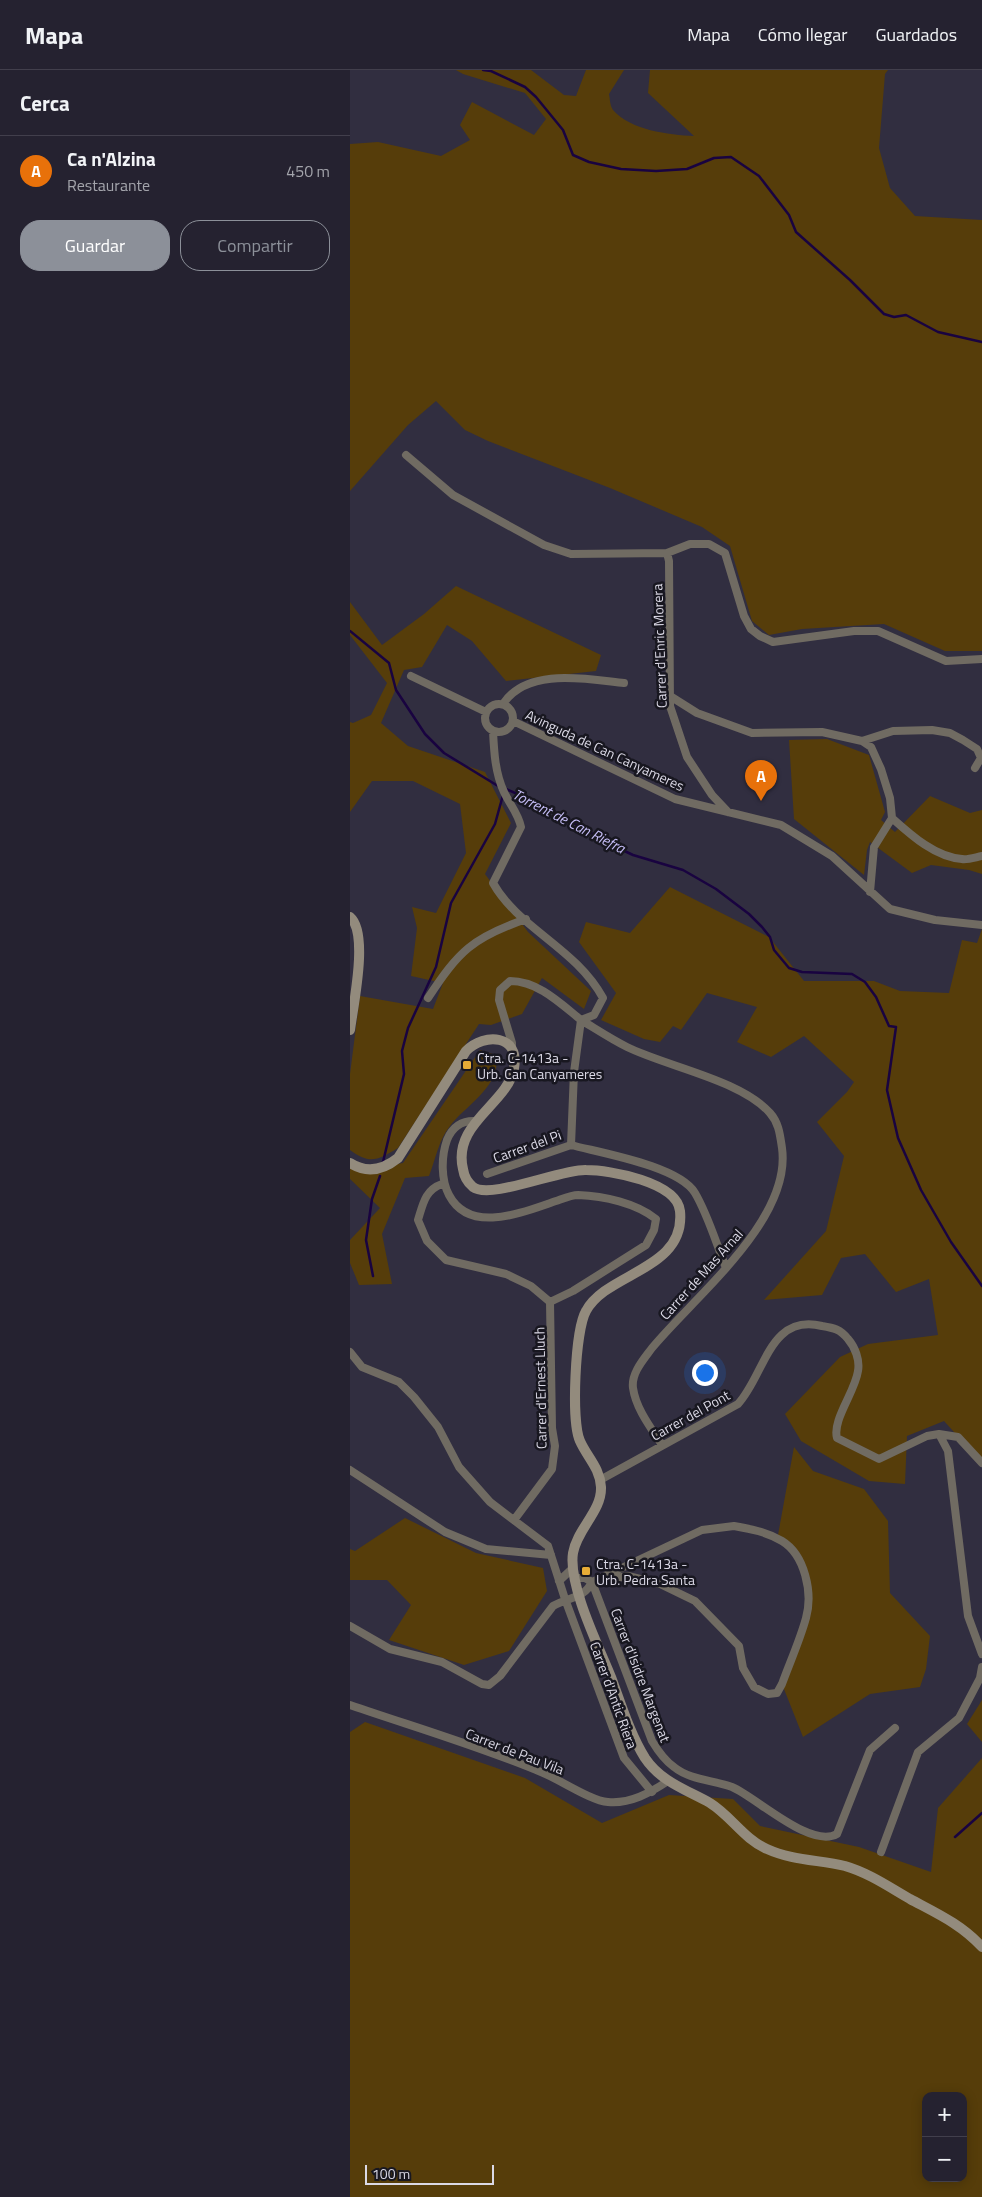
<!DOCTYPE html>
<html lang="es">
<meta charset="utf-8">
<style>
:root{--surface:#252230;--page:#2d2a38;--text:#f1f3f6;--muted:#a3a4ab;--line:#423f4c;--accent:#8c9099}
body{margin:0;font-family:"Titillium Web",sans-serif;background:var(--page);color:var(--text)}
.controls{position:absolute;right:15px;bottom:15px;display:grid;overflow:hidden;border-radius:10px;box-shadow:0 2px 12px #0003}
.controls button{width:45px;height:45px;display:grid;place-items:center;padding:0;border:0;border-bottom:1px solid var(--line);background:var(--surface);color:var(--text);font:25px sans-serif}
.scale{position:absolute;left:15px;bottom:12px;width:129px;box-sizing:border-box;padding-left:5px;border:2px solid #dbd9e6;border-top:0;font-size:14px;line-height:18px;white-space:nowrap;color:#dbd9e6;-webkit-text-stroke:4px #181720;paint-order:stroke}
.you{position:absolute;left:354px;top:1302px;width:18px;height:18px;margin:-12px;border:4px solid #fff;border-radius:50%;background:#1a73e8;box-shadow:0 0 0 8px #1a73e833}
.badge{display:grid;place-items:center;width:32px;height:32px;border-radius:50%;background:var(--accent);color:#fff;font-size:16px;font-weight:700}
.pin{position:absolute;translate:-50% -41px;filter:drop-shadow(0 1px 2px #0008)}
.pin::after{content:'';position:absolute;top:26px;width:18px;height:15px;background:inherit;clip-path:polygon(0 0,100% 0,50% 100%)}
.list{margin:0;padding:0;list-style:none}
h2{display:flex;justify-content:space-between;align-items:center;height:65px;margin:0;padding:0 20px;font-size:21px}
h2 small{font-size:16px;font-weight:400;color:var(--muted)}
.list li{display:grid;grid-template-columns:32px 1fr auto;gap:15px;align-items:center;box-sizing:border-box;height:70px;padding:0 20px;border-top:1px solid var(--line)}
.list b{display:block;font-size:19px;white-space:nowrap}
.list p{margin:0;font-size:16px;white-space:nowrap;color:var(--muted)}
.list em{font-size:16px;font-style:normal;color:var(--muted)}
.actions{display:flex;gap:10px;padding:15px 20px}
.actions a{flex:1;padding:11px 0;border:1px solid var(--accent);border-radius:20px;text-align:center;font-size:18px;color:var(--accent)}
.actions .main{background:var(--accent);color:#fff}
.map{position:relative;flex:none;width:632px;height:2127px;overflow:hidden}
header{display:flex;align-items:center;gap:30px;box-sizing:border-box;height:70px;padding:0 25px;background:var(--surface);border-bottom:1px solid var(--line)}
header strong{font-size:24px}
nav{display:flex;gap:28px;margin-inline-start:auto;font-size:18px}
main{display:flex}
aside{flex:1;background:var(--surface)}
.map>svg:first-child{display:block}
</style>
<header>
<strong>Mapa</strong>
<nav><a>Mapa</a><a>Cómo llegar</a><a>Guardados</a></nav>
</header>
<main>
<aside>
<h2>Cerca<small></small></h2>
<ul class="list">
<li><span class="badge" style="background:#e8710a">A</span><div><b>Ca n'Alzina</b><p>Restaurante</p></div><em>450 m</em></li>
</ul>
<div class="actions"><a class="main">Guardar</a><a>Compartir</a></div>
</aside>
<div class="map">
<svg width="632" height="2127" viewBox="0 0 632 2127">
<rect width="100%" height="100%" fill="#312e40"/>
<path fill="#563d0a" fill-rule="evenodd" d="M106,0h75l33,25 12,1 10,-26h38l-15,24c1,5 1,12 4,16 17,20 56,25 81,26l-46,-43 2,-23h238l-3,4 -6,74 11,40 25,28 67,4v431h-37l-61,-27 -82,5 -33,6 -17,-14 -22,-75 -28,-19 -92,-39 -122,-47 -23,-11 -29,-29 -28,24 -58,66v-347l28,-2 63,14 29,-16 -10,-15 12,-23 62,33 12,-16 -21,-26 -62,-19z
M106,516l145,69 -5,16 -90,10 -34,-40 -25,-16 -25,42 -18,3 -23,53 27,23 77,26 26,51 -26,51 43,58 63,59 -7,18 -42,-31 -20,36 -31,11 -12,-1 -81,124c-20,12 -28,17 -48,2v-76l10,-78 73,13 10,-26 -32,-7 6,-48 -5,-21 24,6 30,-60 -6,-49 -47,-23h-41l-22,31v-90l3,1 18,-8 16,-32 -37,-48v-33l32,43 42,-31z
M477,669l42,16 16,57 -4,8 14,12 35,-36 40,17 12,-3v64l-13,-4 -38,-5 -19,8 -42,-31 -3,8 -3,25 -70,-56 -5,-79z
M320,817l99,50 35,44h70l26,10 49,2 13,-53 15,3 5,-14v534l-38,-42 -37,15 -2,48 -36,-3 -68,-40 -16,-27 55,-57 28,-13 70,-9 -9,-56 -33,13 -31,-38 -24,4 -19,37 -58,5 62,-69 18,-75 -27,-34 30,-30 7,-10 -50,-46 -33,21 -34,-15 20,-35 -50,-14 -26,37 -8,-4 -13,16 -16,-3 -43,-19 15,-27 -37,-51 7,-20 44,11z
M130,980l16,5c6,31 -30,50 -46,71 -11,13 -15,35 -21,50l-24,2 -23,56 10,50 -33,1 -9,-22v-23l30,-32 -30,-29v-16l13,7 40,-7z
M444,1377l19,24 51,18 24,32 2,72 40,43 -4,33 -6,18 -50,7 -67,43 -21,-53 25,-68 -3,-49 -26,-32z
M55,1448l71,35 67,15 4,23 -38,60 -45,14 -75,-25 22,-35 -24,-25h-37v-31l5,2z
M632,1630v42l-15,-18z
M15,1652l160,56 77,45 67,-28 64,4 27,27 99,21 72,25 7,-64 44,-50v439h-632v-465zM576,2026h37v82h-37z"/>
<g fill="none" stroke-linecap="round" stroke-linejoin="round">
<path stroke="#190340" stroke-width="2.5" d="M133,0l8,1 34,16 11,10 27,33 10,25 16,7 32,7 35,2 31,-2 27,-11 17,-1 28,19 30,39 7,17 54,48 34,34 10,3 12,-2 32,17 44,10
M0,561l39,32 7,27 29,44 19,19 54,33
M156,719l34,15 76,43 17,8 50,15 33,19 33,25 13,13 8,10 4,13 15,18 13,4 50,2 13,8 11,15 13,29 7,1 -9,63 11,48 23,52 30,52 31,44
M33,1092l21,-88 -2,-23 6,-23 28,-61 15,-64 44,-79 8,-29
M23,1206l-7,-36 6,-41 8,-23
M605,1767l27,-24"/>
<path stroke="#706b62" stroke-width="8" d="M56,385l47,40 91,50 27,9 96,-1 23,-9h19l16,9 19,63 7,13 9,7 13,6 81,-11h24l68,30 36,-2
M317,483l2,8 1,145 17,51 25,38 16,17
M61,606l75,36
M320,626l27,17 55,20 70,-1 40,9 31,-10 39,-1 18,3 13,7 14,9 4,9 -6,10
M135 648a14 14 0 1 1 28 0a14 14 0 1 1-28 0Z
M153,634c24,-37 83,-25 121,-21
M163,651l162,78 106,26 51,31 58,53 45,11 47,5
M143,661c1,20 2,42 11,61 6,13 14,21 17,35l-28,56c25,45 83,65 110,115l-9,17 -13,5c-21,-17 -43,-39 -71,-39l-10,9 -1,10 13,43v7
M512,671l9,6 10,22 9,29 2,20 -18,29 -4,45
M542,748c19,17 43,39 70,41 6,1 14,-2 20,-3
M78,928c31,-47 44,-60 98,-79
M126,1051c-14,-1 -24,6 -29,19 -6,17 -6,40 2,55 21,40 74,17 107,6 6,-2 15,-6 22,-6 26,1 58,8 78,24l-2,11 -8,15 -73,46 -23,11
M221,1075c30,8 108,21 124,48 13,22 21,50 31,75
M137,1104l84,-29 3,-73 7,-52c15,9 30,19 46,27 41,20 114,33 143,66 9,10 10,22 12,35 10,72 -88,149 -130,200 -8,11 -21,25 -19,40 3,21 18,40 29,57
M92,1114c-17,6 -19,20 -24,36l9,21 19,19 60,14 25,12 19,16
M0,1282l12,15 37,15 15,15 24,30 21,40 31,35 58,44 17,53 59,159 28,34
M589,1364l19,3 24,26
M0,1400l95,62 41,17 65,6
M250,1410l138,-76c27,-29 31,-91 84,-78 12,2 18,3 26,13 7,8 12,21 10,32 -3,21 -26,49 -21,67l42,21 48,-23 12,-2 9,17 20,165 14,38
M164,1450l38,-51 3,-23 -3,-18 -2,-126
M384,1456c17,3 33,6 48,15 23,14 31,52 24,77 -6,22 -16,44 -24,66l-5,9 -9,1 -14,-7 -11,-19 -4,-22 -44,-45 -35,-17 -32,-8 -36,6 110,-52z
M225,1508h10l7,4
M209,1511l14,-13
M242,1512l60,159c6,10 12,19 22,26 16,13 39,13 58,20 24,10 78,62 105,47l33,-84 25,-22
M0,1556l40,23 52,13 40,22 7,1 11,-9 53,-70c15,-9 31,-7 39,-24
M0,1635c64,22 129,41 191,67 18,7 50,29 67,30 22,2 42,-9 60,-21
M531,1782l37,-100 41,-34 21,-40 2,-11"/>
<path stroke="#938b7d" stroke-width="10" d="M0,847c19,16 3,89 0,113
M0,1093c17,11 33,7 48,-5l68,-107c19,-19 54,-16 48,17 -6,36 -62,55 -51,101 1,7 4,13 10,18 17,13 88,-18 113,-17 24,0 91,12 94,41 6,59 -73,61 -94,100 -11,19 -15,111 -6,130 7,16 20,27 21,46 1,24 -24,42 -28,66 -5,32 26,94 38,124 10,27 19,57 34,81 16,24 42,32 65,45 21,13 34,36 57,46 24,11 52,11 78,17 24,7 44,21 65,33 26,14 51,25 72,48"/>
</g>
<g fill="#e7ac36" stroke="#181720" stroke-width="2">
<rect x="112" y="990" width="10" height="10" rx="2.5"/>
<rect x="231" y="1496" width="10" height="10" rx="2.5"/>
</g>
<g text-anchor="middle" dominant-baseline="central" stroke-width="5" stroke-linejoin="round" paint-order="stroke">
<g font-size="14" fill="#dbd9e6" stroke="#181720">
<text transform="translate(309 576) rotate(-92)">Carrer d'Enric Morera</text>
<text transform="translate(255 680) rotate(25)">Avinguda de Can Canyameres</text>
<text transform="translate(177 1076) rotate(-20)">Carrer del Pi</text>
<text transform="translate(351 1204) rotate(-48)">Carrer de Mas Arnal</text>
<text transform="translate(190 1318) rotate(-91)">Carrer d'Ernest Lluch</text>
<text transform="translate(340 1345) rotate(-29)">Carrer del Pont</text>
<text transform="translate(291 1605) rotate(69)">Carrer d'Isidre Margenat</text>
<text transform="translate(264 1625) rotate(70)">Carrer d'Antic Riera</text>
<text transform="translate(165 1681) rotate(21)">Carrer de Pau Vila</text>
</g>
<g font-size="14" fill="#dbd9e6" stroke="#181720" text-anchor="start">
<text x="127" y="987">Ctra. C-1413a -<tspan x="127" dy="16">Urb. Can Canyameres</tspan></text>
<text x="246" y="1493">Ctra. C-1413a -<tspan x="246" dy="16">Urb. Pedra Santa</tspan></text>
</g>
<g font-size="15" font-style="italic" fill="#c5bdf6" stroke="#181720">
<text transform="translate(219 751) rotate(27)">Torrent de Can Riefra</text>
</g>
</g>
</svg>
<div class="controls">
<button>+</button>
<button>−</button>
</div>
<div class="scale">100 m</div>
<div class="you"></div>
<div class="pin badge" style="left:411px;top:731px;background:#e8710a">A</div>
</div>
</main>
